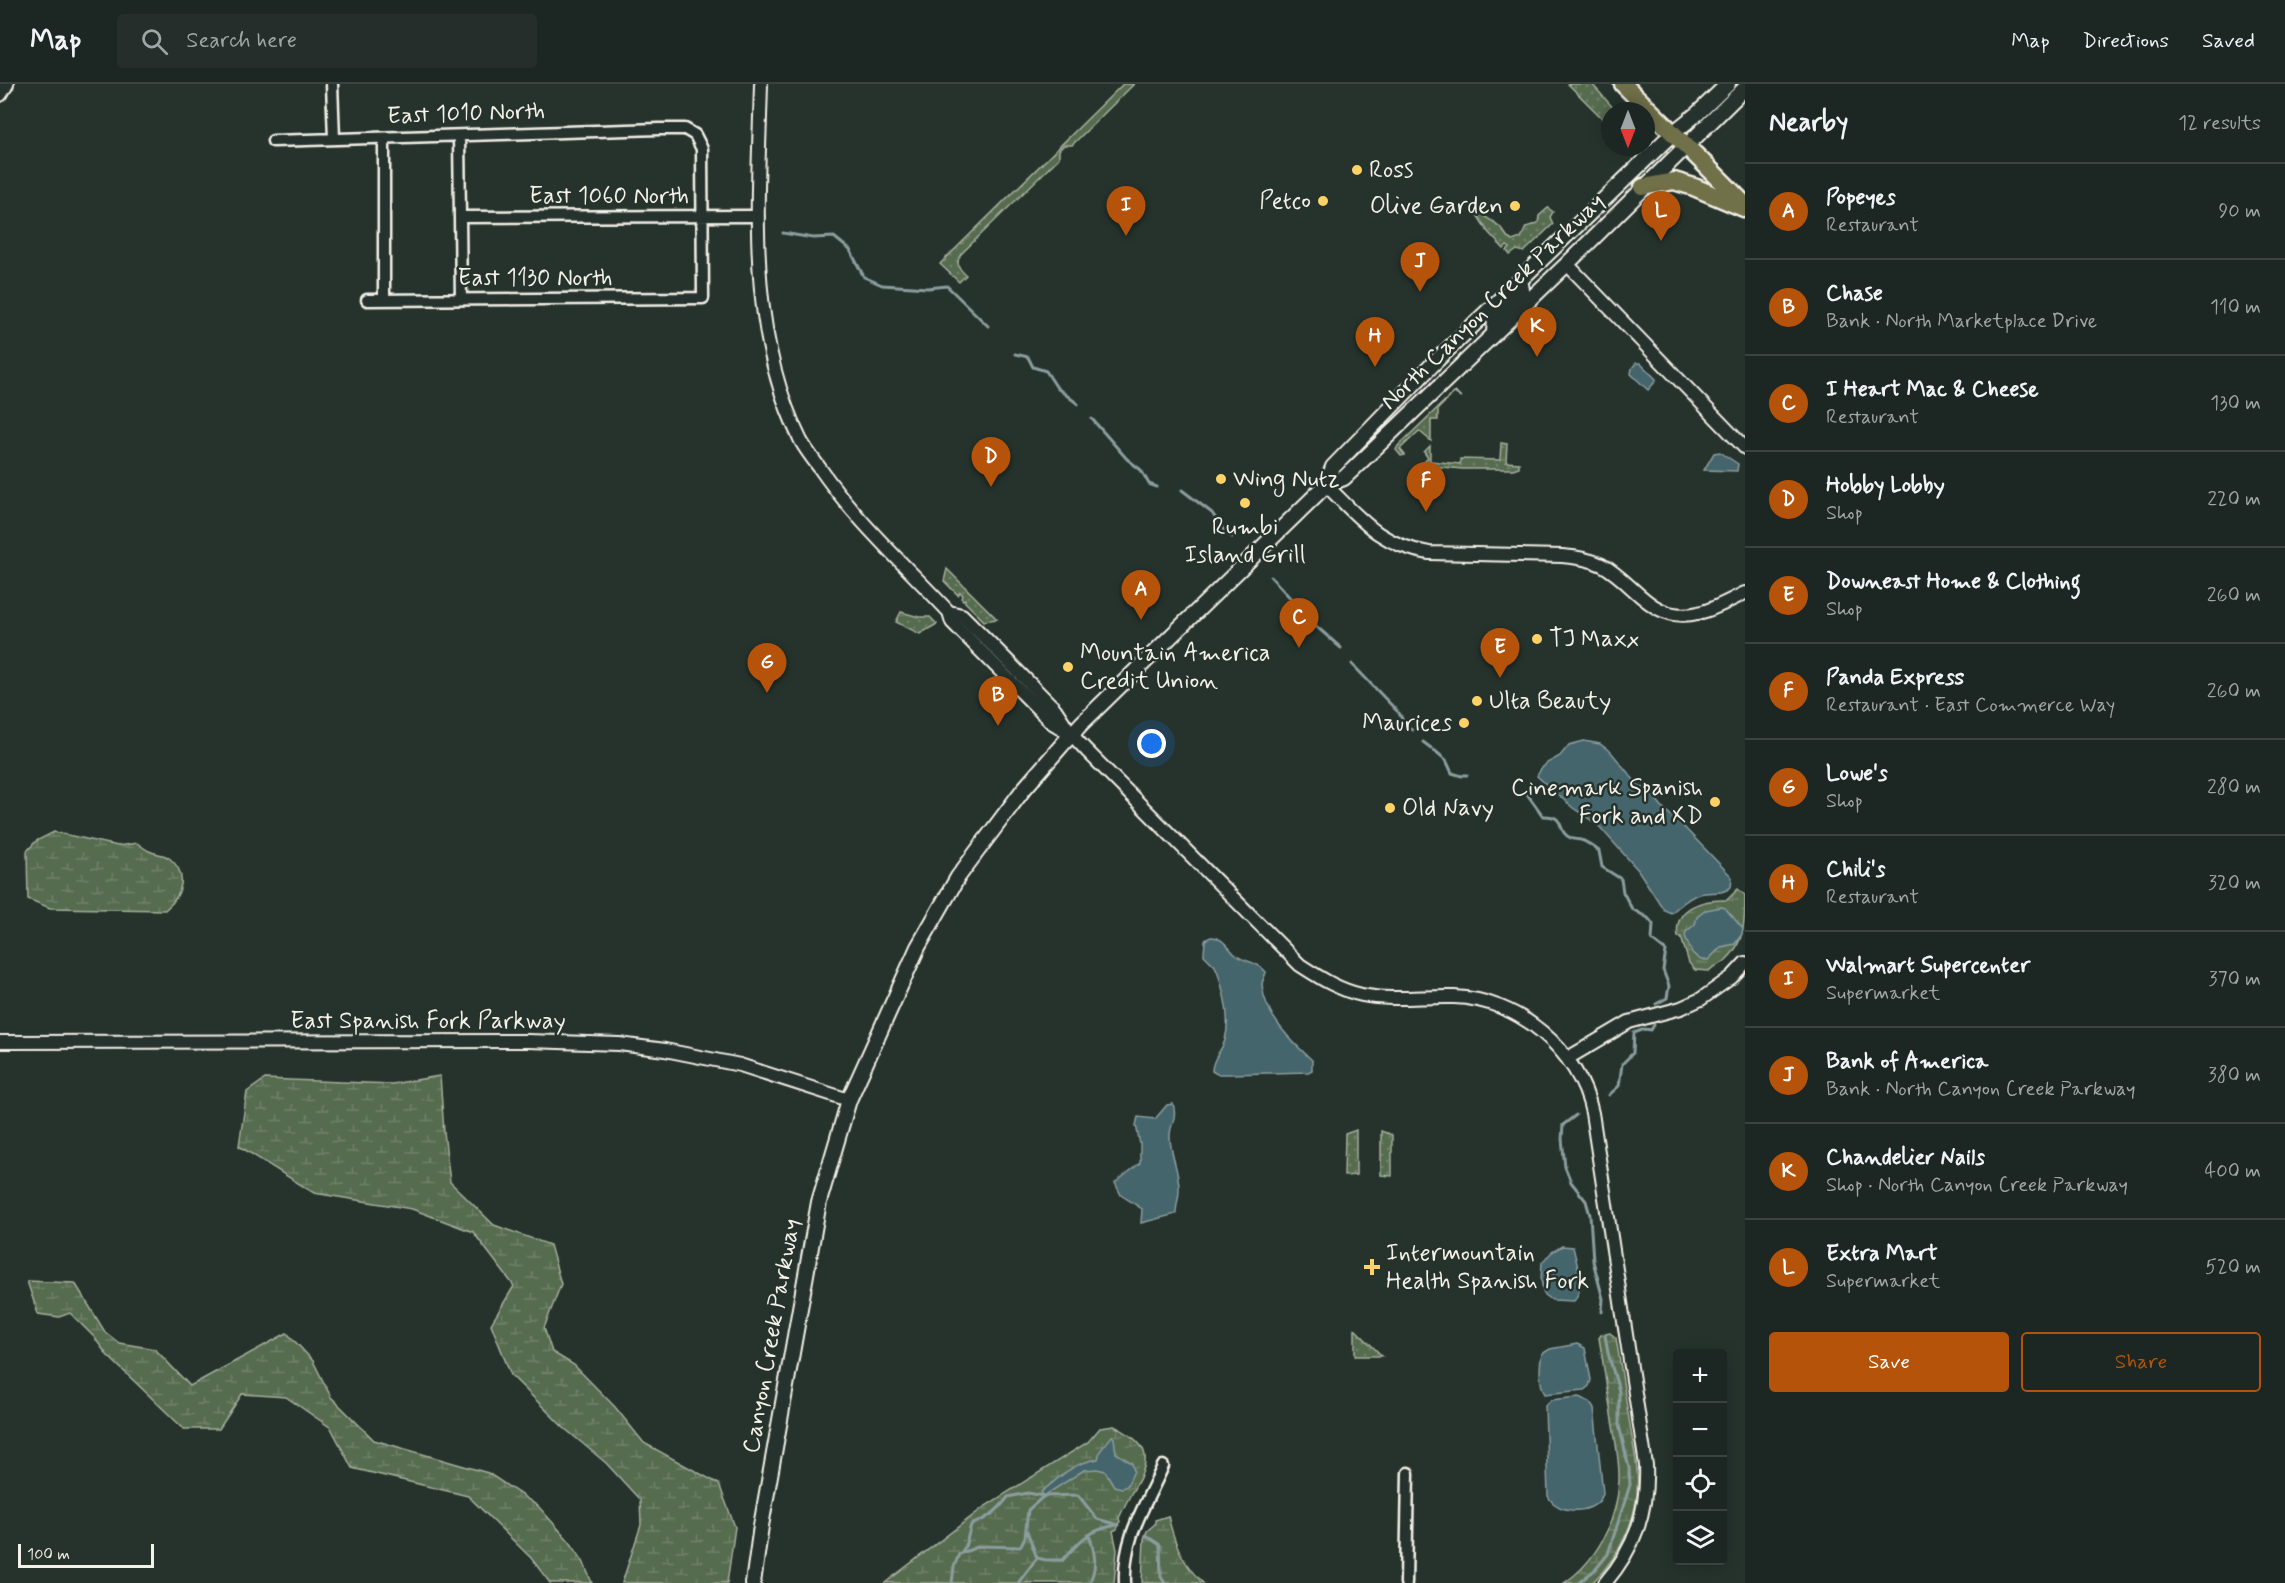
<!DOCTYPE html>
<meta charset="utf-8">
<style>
:root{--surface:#1c2622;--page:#252e2a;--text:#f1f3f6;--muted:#a0a5a5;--line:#3a4340;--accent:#b45309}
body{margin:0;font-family:Mynerve,sans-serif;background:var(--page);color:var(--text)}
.controls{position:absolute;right:18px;bottom:18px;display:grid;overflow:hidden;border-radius:6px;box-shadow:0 3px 15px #0003}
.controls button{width:54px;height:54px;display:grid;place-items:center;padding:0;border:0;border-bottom:2px solid var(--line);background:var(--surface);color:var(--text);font:30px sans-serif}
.compass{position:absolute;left:1601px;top:18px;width:54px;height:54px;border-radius:50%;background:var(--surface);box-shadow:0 3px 15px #0003;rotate:180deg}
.scale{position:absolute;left:18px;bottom:15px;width:136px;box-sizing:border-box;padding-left:6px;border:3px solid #f4f1e8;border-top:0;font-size:16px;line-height:21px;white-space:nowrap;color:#f4f1e8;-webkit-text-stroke:4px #26332d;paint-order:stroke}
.you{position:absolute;left:1152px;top:660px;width:21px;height:21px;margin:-15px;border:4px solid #fff;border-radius:50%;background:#1a73e8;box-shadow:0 0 0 9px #1a73e833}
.badge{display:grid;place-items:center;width:39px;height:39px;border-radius:50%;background:var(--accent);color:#fff;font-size:20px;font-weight:700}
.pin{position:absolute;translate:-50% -50px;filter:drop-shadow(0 2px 3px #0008)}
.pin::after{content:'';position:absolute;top:32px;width:21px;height:18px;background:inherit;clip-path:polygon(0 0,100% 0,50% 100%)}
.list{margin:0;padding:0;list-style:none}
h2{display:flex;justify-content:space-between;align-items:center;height:78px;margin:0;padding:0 24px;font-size:26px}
h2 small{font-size:20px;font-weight:400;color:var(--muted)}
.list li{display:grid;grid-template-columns:39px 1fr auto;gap:18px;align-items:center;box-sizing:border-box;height:96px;padding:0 24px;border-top:2px solid var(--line)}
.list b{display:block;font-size:22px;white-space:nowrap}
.list p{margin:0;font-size:20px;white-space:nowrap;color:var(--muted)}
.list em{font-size:20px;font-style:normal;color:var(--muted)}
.actions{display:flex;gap:12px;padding:18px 24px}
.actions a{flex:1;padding:14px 0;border:2px solid var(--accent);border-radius:6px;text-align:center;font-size:21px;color:var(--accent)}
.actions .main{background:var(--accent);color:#fff}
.icon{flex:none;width:33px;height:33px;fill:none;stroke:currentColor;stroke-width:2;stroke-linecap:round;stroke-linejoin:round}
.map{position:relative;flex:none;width:1745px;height:1499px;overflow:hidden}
header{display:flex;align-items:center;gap:36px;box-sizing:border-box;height:84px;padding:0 30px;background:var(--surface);border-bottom:2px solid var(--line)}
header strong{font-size:28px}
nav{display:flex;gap:33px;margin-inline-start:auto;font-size:21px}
.search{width:420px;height:54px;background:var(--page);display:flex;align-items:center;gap:15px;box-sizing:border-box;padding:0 21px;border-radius:6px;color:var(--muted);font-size:22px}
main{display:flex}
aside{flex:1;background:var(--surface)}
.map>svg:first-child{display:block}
</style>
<header>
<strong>Map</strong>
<div class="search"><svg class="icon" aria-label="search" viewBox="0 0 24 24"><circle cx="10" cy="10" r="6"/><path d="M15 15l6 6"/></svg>Search here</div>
<nav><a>Map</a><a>Directions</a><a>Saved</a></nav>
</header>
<main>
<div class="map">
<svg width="1745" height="1499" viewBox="0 0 1745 1499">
<defs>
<pattern id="grass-dots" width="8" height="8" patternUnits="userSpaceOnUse" patternTransform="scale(1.5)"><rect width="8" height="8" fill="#576c50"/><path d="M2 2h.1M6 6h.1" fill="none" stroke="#708169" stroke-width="1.8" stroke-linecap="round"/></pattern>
<pattern id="wetland-marsh" width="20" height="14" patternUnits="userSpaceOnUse" patternTransform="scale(1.5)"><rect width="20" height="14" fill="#576c50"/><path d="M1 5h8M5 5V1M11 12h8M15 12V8" fill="none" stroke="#708169"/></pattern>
</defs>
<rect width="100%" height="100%" fill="#26332d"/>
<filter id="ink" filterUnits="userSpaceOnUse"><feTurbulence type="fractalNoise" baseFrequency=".0167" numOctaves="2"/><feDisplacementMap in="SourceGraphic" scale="12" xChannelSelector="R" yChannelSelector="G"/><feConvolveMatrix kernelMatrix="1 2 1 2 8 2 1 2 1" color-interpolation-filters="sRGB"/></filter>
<g filter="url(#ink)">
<path fill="url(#grass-dots)" stroke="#a6ae9c" stroke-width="1.5" d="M1123,0h11l-62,61h-8l-5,5v8l-98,96c-6,9 -2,15 5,21l-7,7 -19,-18z
M1568,0h24l24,27h-6v15z
M1474,119l5,4 -1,3c6,8 14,10 21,16 6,5 6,11 13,15l9,-3 5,-11 12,-4 1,-7 9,-8 5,4 -3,5 3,7 -29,28 -7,-2 -7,5 -3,-4 3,-3 -3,-2 -3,3 -16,-17 -16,-25z
M1455,307l6,6 -7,-4 -16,16v11h-7v21l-12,-10 -19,18 5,6 -4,1 -5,-6 2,-4z
M1501,359l6,1 -1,18 13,1v4l-6,2h-50l-33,-3 -3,-4 -4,1 5,-5 -4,-6 6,-6v15l30,3v-5l40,1z
M947,485l50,50 -13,2 -19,-19v-3l-2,1 -2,-2 2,-3 -3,-3 -2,3 -14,-14z
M901,528l18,5h11l7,7 -17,10 -24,-12z
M1356,1046v45l-12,1 1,-42z
M1381,1047l11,4v41l-11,-1z
M1355,1245l27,27h-27z"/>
<path fill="url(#wetland-marsh)" stroke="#a6ae9c" stroke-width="1.5" d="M54,748l64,14 19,-3c4,3 8,6 12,8 6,3 13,3 19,6 21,16 15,38 -3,53l-115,-2 -22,-9 -1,-48 9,-10z
M1738,805l7,6c0,26 0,48 -20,66 -6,5 -12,5 -16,10l-14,-1 -6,-7 -8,-26h-3c-5,-30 25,-38 49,-37z
M440,992l4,56 6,50 44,43 56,20 11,39 -17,44 8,24 22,13 41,42 29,36 75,41 16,43 -8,56h-105l19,-58 -1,-25 -34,-37 -42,-35 -53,-53 -20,-51 23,-38 -41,-54 -61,-23 -98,-16 -75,-47 8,-54 18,-13 127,5z
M27,1197l48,2 30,49 14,11 36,6 35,37 97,-53 26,28 18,36 43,43 114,33 50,33 32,36 13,19 9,22h-42l-19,-25 -63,-62 -116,-28 -21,-40 -45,-31 -44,-3 -23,35h-35l-77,-74 -13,-18 -24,-24 -11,4 -21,-3z
M1610,1249l6,5c5,29 9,58 14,87 2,15 6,30 7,46 4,42 -15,83 -45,112h-28c33,-22 53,-62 55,-102 1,-25 -6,-50 -9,-74 -4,-23 -7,-46 -11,-69l2,-3z
M1114,1342c38,19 38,34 18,66 -5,9 -9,17 -13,26l1,4 -3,7 -4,2 4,19 -3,33h-229l99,-76 104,-65 12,-14z
M1168,1432c6,26 15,49 35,67h-61l2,-44 3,-8 8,-7v-4z"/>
<path fill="#45656c" stroke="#8b9d9e" stroke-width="1.5" d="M1636,279h4l16,16v2l-8,9 -17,-16 1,-6z
M1720,368l18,12 -1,7 -33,-1 10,-17z
M1584,657l16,3 11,8 27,33 11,6 17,20 16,14 50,52 -1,10c-10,9 -20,3 -32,7 -11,3 -19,12 -28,19l-7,-3 -26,-40 -40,-45 -25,-17 -36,-32 4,-7 6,-6 13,-7 9,-11z
M1721,823l4,1 18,21 -1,5 -7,10 -14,3 -13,13h-7l-9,-7 -7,-17 1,-4 9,-8 2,-7 9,-7z
M1211,853c12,-1 18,13 26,19 10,7 20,5 29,16 -1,5 -4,8 -4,13 3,31 29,56 50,75v10l-4,2 -79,2h-12l-5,-3c0,-13 10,-20 13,-31 6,-21 -1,-47 -7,-67l-3,-7 -11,-11 1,-15z
M1173,1020c5,15 -4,21 -3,33 0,17 10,36 9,53 0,8 -3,15 -3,24l-35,9 1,-14 -21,-14 -6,-12 25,-20v-19l-4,-19 2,-8 17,2 12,-14z
M1562,1162l11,1c4,17 12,40 1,54l-22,-1 -8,-6 -3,-14 1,-18 10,-10z
M1577,1260l8,4 6,32 -2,6 -5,4 -39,4c-6,-10 -6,-28 -3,-40l8,-5z
M1579,1313l11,5 4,6 9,85c-5,22 -46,23 -55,3l-3,-90 6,-6z
M1112,1352l2,2 2,15 16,10 2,8 -7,15 -5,2 -8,-2 -9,-15 -8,-2 -13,1 -40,26 -3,-4c21,-16 29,-28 57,-33l2,-8z"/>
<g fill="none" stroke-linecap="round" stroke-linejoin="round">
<path stroke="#8b9d9e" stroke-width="3" d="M783,149l30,5 21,-1 16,13 14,27 18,8 46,3 19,-2 41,40
M1015,270l13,3 5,10 13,4 11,17 21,16
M1092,335l35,40 14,11 8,14 8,3
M1182,406l30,23 11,16 9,8
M1271,493l46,50 24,21
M1352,580l45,47
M1399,629l7,14 6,3
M1423,658l8,6
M1434,666l12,10 6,13 10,3
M1464,691h3
M1525,707l18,25c25,-1 12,16 28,22 3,2 7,1 10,2 7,2 12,7 18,11l3,16 19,12 2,13 9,17 16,9 5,6 -1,16 14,11 -3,19 6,16 -2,12 -11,6
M1609,1011l10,-9 3,-22 11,-11 1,-20 11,-4 6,1 3,-5
M1576,1031l-13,10 -1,14 3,28 6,15 15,19 4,14 3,46 10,38 -1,13
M1027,1447l10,27
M1145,1451l15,10 1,32 4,6
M960,1470l5,-7 6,-22c17,-7 26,-13 37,-28l20,-4 16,3
M952,1499l2,-16 5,-13 21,-8 40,1 5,-10 3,-27 16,-14 34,-1 19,24 22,6
M1018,1499l19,-25 9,2h17c18,-21 26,-30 54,-35
M1089,1499c9,-16 6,-31 0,-48
M1578,1499l18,-14 12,-15 22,-69 -1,-17 -10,-43v-34l-11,-38 -3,-18"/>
<g stroke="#f4f1e8" stroke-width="15">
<path id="minor" d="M332,0l2,55
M459,52l2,163
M273,57l386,-12h26l10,6 7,14 1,149 -336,2
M461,133l297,-1
M384,216v-162
M1125,1499c-2,-47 20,-76 38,-117
M1406,1499l2,-110"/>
</g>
<g stroke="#f4f1e8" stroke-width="16">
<path id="tertiary" d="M761,0c-3,119 -15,247 40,357 5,9 12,18 18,26 37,54 86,98 130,145l3,10 99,100 17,10
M1567,180l178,184
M1326,401c34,33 53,60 103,68l133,3c14,1 28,3 40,9 34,18 49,59 96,48 16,-3 32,-13 47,-20
M949,528l13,3 31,31 62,63 17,26 15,16 213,214c20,13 39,25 62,30 30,6 62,1 92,2 64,2 125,53 138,116l54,352c2,46 -11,83 -41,118
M0,958l528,-1 91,3 46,6 75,15 109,35
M1568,974l61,-36 52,-14 20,-9 31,-22 13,-14"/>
</g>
<g stroke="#f4f1e8" stroke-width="18">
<path id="secondary" d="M0,10l6,-10
M1494,248l1,-12 27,-30 -2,-11
M1326,401l18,-7 223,-214 178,-176
M753,1499l8,-57 58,-324 30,-102 69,-153 40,-70 17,-23 48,-64 39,-45 20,-22 234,-228 10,-10 7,-18 104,-107 236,-227 25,-20 30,-29"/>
</g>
<g stroke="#f4f1e8" stroke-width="21">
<path id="trunk" d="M1623,0c41,41 83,80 122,121
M1643,103l31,-6 20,6 50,21"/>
</g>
<use href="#minor" stroke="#26332d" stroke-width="10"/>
<use href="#tertiary" stroke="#26332d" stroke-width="12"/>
<use href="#secondary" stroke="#26332d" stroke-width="14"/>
<use href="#trunk" stroke="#70704a" stroke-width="16"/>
</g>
</g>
<g fill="#ffd166" stroke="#26332d" stroke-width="2">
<circle cx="1357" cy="86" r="6"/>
<circle cx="1323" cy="117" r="6"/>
<circle cx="1515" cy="122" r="6"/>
<circle cx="1221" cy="395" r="6"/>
<circle cx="1245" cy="419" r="6"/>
<circle cx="1537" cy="555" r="6"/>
<circle cx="1068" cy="583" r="6"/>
<circle cx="1477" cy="617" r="6"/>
<circle cx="1464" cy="639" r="6"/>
<circle cx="1715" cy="718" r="6"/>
<circle cx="1390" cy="724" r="6"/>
<path d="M1369 1174h6v6h6v6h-6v6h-6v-6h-6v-6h6z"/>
</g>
<g text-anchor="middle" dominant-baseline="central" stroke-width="5" stroke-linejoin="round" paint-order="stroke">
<g font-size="24" fill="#f4f1e8" stroke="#26332d">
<text transform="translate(466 30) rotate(-2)">East 1010 North</text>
<text x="609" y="112">East 1060 North</text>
<text x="535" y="194">East 1130 North</text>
<text transform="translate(1493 218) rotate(-44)">North Canyon Creek Parkway</text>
<text x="428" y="937">East Spanish Fork Parkway</text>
<text transform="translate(772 1252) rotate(-80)">Canyon Creek Parkway</text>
</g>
<g font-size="24" fill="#f4f1e8" stroke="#26332d" text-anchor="start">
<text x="1369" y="86">Ross</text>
<text x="1311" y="117" text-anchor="end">Petco</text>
<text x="1503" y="122" text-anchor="end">Olive Garden</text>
<text x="1233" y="395">Wing Nutz</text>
<text x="1245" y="443" text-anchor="middle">Rumbi<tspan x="1245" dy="28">Island Grill</tspan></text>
<text x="1549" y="555">TJ Maxx</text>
<text x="1080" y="569">Mountain America<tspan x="1080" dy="28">Credit Union</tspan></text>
<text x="1489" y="617">Ulta Beauty</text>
<text x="1452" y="639" text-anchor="end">Maurices</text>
<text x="1703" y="704" text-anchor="end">Cinemark Spanish<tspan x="1703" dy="28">Fork and XD</tspan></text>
<text x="1402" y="724">Old Navy</text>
<text x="1386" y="1169">Intermountain<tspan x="1386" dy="28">Health Spanish Fork</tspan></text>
</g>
</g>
</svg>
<div class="controls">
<button>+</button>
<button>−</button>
<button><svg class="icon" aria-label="locate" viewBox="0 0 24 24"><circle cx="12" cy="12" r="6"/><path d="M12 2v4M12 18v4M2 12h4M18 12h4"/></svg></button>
<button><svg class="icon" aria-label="layers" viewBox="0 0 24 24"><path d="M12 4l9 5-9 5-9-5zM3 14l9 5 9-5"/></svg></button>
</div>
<svg class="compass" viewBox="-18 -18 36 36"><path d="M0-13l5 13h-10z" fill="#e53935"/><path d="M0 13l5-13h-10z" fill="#a0a5a5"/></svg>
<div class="scale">100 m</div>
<div class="you"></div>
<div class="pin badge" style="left:1141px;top:536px">A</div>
<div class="pin badge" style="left:998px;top:642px">B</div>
<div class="pin badge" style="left:1299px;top:564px">C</div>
<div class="pin badge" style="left:991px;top:403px">D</div>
<div class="pin badge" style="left:1500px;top:594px">E</div>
<div class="pin badge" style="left:1426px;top:428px">F</div>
<div class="pin badge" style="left:767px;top:609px">G</div>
<div class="pin badge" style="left:1375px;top:283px">H</div>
<div class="pin badge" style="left:1126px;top:152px">I</div>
<div class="pin badge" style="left:1420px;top:208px">J</div>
<div class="pin badge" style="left:1537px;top:273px">K</div>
<div class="pin badge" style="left:1661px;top:157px">L</div>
</div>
<aside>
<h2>Nearby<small>12 results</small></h2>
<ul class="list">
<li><span class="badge">A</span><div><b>Popeyes</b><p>Restaurant</p></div><em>90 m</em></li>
<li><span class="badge">B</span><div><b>Chase</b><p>Bank · North Marketplace Drive</p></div><em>110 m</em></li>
<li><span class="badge">C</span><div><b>I Heart Mac &amp; Cheese</b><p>Restaurant</p></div><em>130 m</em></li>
<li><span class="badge">D</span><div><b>Hobby Lobby</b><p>Shop</p></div><em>220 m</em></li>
<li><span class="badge">E</span><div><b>Downeast Home &amp; Clothing</b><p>Shop</p></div><em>260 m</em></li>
<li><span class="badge">F</span><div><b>Panda Express</b><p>Restaurant · East Commerce Way</p></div><em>260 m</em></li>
<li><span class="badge">G</span><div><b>Lowe's</b><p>Shop</p></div><em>280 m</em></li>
<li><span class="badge">H</span><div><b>Chili's</b><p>Restaurant</p></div><em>320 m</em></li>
<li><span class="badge">I</span><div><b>Walmart Supercenter</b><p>Supermarket</p></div><em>370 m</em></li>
<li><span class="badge">J</span><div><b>Bank of America</b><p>Bank · North Canyon Creek Parkway</p></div><em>380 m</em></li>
<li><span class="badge">K</span><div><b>Chandelier Nails</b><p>Shop · North Canyon Creek Parkway</p></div><em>400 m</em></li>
<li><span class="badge">L</span><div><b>Extra Mart</b><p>Supermarket</p></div><em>520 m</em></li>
</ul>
<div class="actions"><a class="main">Save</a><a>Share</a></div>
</aside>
</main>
